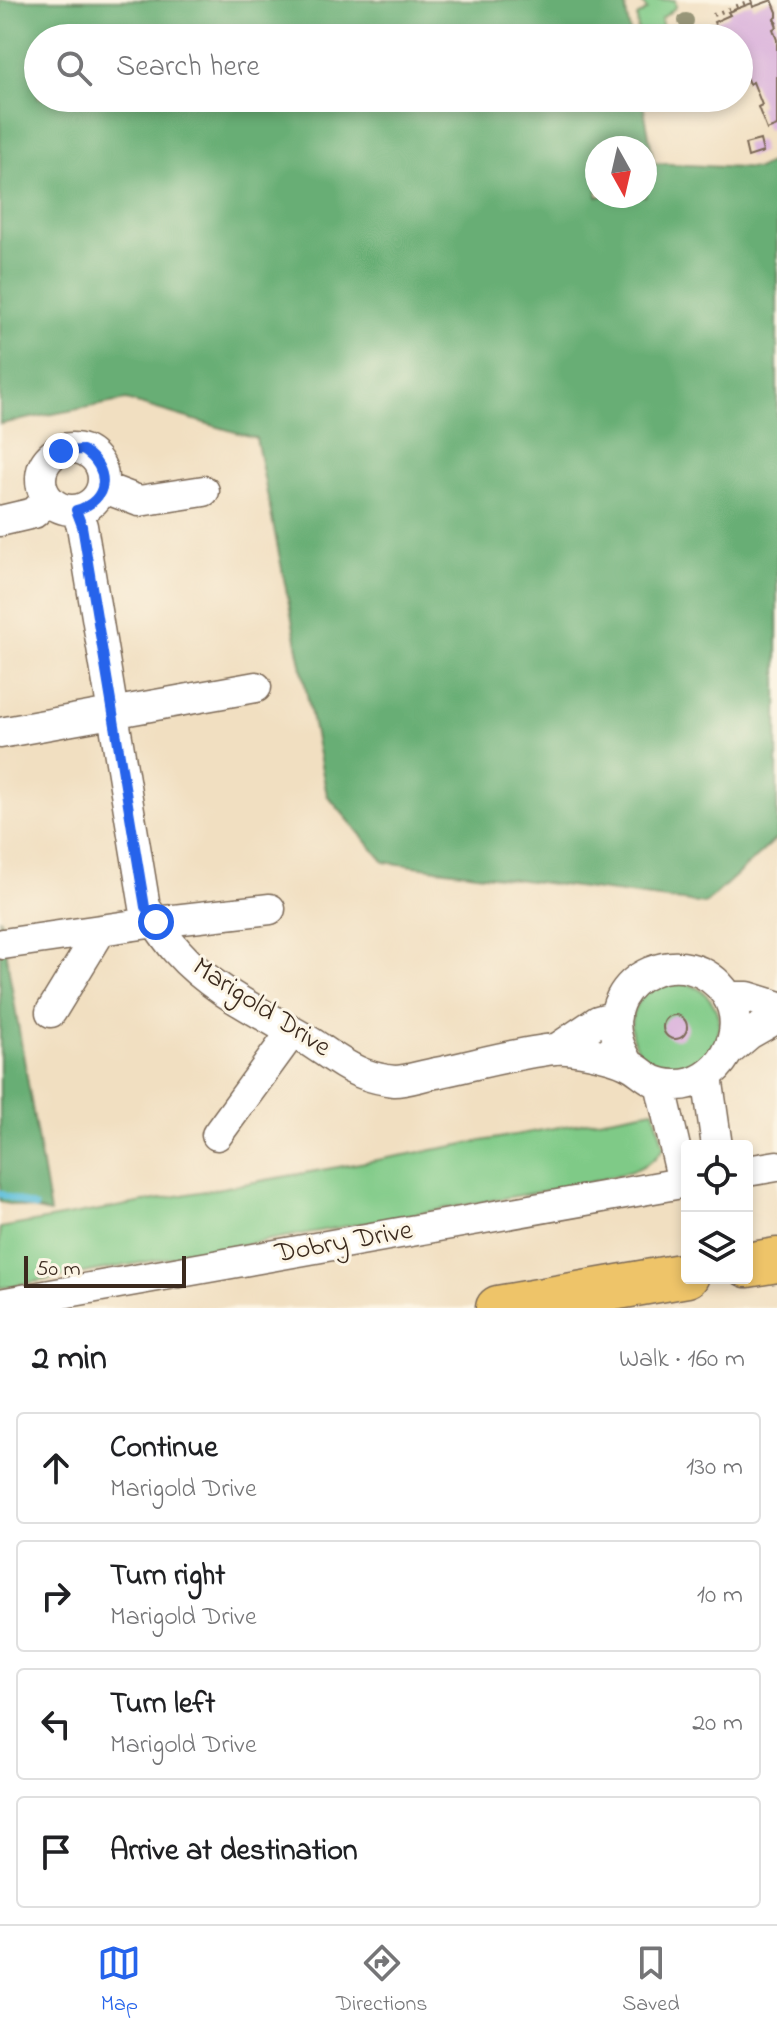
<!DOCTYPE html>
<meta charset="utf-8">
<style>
:root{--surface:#fff;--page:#f6f6f6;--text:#202124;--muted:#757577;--line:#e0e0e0;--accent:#2563eb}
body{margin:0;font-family:"Indie Flower",sans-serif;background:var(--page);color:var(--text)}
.controls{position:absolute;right:24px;bottom:24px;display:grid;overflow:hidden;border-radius:8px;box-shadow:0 4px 12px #0003}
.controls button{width:72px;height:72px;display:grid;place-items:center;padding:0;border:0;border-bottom:2px solid var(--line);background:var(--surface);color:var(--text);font:40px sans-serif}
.compass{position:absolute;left:585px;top:136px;width:72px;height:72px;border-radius:50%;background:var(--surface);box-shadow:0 4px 12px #0003;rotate:172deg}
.scale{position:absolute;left:24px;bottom:20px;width:162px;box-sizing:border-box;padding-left:8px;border:4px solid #3b2a1e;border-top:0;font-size:22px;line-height:28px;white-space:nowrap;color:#3b2a1e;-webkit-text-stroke:6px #fcf5e5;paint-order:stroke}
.stop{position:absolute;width:24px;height:24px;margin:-18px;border:6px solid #2563eb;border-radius:50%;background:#fff}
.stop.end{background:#2563eb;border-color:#fff;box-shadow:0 2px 8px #0008}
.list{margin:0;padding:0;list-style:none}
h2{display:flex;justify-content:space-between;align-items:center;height:104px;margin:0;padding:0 32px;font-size:34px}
h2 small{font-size:26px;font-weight:400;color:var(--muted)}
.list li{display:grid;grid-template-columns:52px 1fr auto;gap:24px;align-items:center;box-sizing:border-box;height:112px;margin:0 16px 16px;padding:0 16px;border:2px solid var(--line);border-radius:8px}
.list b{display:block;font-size:30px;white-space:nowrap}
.list p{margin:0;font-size:26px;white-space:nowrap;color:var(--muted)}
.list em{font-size:26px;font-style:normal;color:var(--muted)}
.icon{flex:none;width:44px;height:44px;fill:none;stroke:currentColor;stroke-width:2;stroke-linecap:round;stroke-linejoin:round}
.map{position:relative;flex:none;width:777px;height:1308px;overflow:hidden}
.search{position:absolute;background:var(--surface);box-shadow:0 4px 12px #0003;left:24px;right:24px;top:24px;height:88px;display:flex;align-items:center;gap:20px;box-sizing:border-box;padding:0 28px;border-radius:44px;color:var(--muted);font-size:30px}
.sheet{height:616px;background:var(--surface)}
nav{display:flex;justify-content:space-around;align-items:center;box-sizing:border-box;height:112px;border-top:2px solid var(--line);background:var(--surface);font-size:22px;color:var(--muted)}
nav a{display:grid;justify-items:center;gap:4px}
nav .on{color:var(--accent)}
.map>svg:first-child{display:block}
</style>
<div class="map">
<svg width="777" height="1308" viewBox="0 0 777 1308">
<rect width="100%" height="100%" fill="#fcf5e5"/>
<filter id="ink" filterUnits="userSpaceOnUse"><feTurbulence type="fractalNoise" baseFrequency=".0125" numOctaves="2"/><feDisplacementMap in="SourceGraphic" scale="16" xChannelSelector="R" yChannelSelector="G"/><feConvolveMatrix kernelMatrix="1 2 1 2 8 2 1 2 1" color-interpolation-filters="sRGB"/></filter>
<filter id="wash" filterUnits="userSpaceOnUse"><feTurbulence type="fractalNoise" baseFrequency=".006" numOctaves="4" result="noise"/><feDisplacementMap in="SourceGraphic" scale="32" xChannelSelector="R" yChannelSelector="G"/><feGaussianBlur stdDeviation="1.8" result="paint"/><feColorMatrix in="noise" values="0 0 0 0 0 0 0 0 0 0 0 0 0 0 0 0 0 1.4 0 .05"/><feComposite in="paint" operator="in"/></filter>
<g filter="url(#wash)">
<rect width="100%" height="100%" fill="#f1dfc1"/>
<path fill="#7fca87" stroke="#5d7a52" stroke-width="2" d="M640,0h35l1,7 -15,12 2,12 -11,7 -14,-5 -1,-16 10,-7z
M631 1026a44 44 0 1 1 88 0a44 44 0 1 1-88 0Z
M654,1110l10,37c-14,26 -55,29 -82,37l-582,104v-60z"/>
<path fill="#67ae74" stroke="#516c49" stroke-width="2" fill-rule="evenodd" d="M0,0h624l7,38h-593v60h604l12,65 103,6 20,-9v678l-72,66 -321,-42 -57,-67 -71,-357 -130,-38 -126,24zM597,148h48v48h-48z
M0,918l50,295 -50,-11z"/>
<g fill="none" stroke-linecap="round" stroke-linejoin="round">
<path stroke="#5ebfdc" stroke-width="7" d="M0,1194l35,13"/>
</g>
<g id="blocks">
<path fill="#dab2dc" d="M772,0l5,12v5l-3,2 3,8 -4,2 4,11v86l-10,4 -9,-23 4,-2 -9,-23 -4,2 -10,-25 5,-1 -5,-20h-19l-6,-16 16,-7 -2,-3 24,-9 1,4z
M760,140l3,12 -15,5 -3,-13z
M663 1027a12 12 0 1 1 24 0a12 12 0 1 1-24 0Z"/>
</g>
</g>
<g filter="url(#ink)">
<use href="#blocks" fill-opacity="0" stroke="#7b6957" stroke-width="2"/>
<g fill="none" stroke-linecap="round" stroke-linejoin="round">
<g stroke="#7b6957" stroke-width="33">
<path id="minor" d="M41 479a31 31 0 1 1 62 0a31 31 0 1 1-62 0Z
M102,487l37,14 65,-10
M76,510l6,16 63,381c10,14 20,31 32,44 34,39 86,63 130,89 18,11 37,27 57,34 8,3 21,6 30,7 13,0 29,-6 42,-8 39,-8 79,-20 119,-24 16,-2 56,7 71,14 20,9 19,20 48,22 45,2 77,-53 52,-91 -38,-56 -128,-18 -108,47 2,8 7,15 10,22
M0,521l34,-8 14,-14
M0,733l256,-46
M3,944l153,-22 114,-13
M728,997h20l29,9
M51,1012l50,-82
M558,1048l40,-27 18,-5
M729,1051l20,-17 28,-16
M707,1076l10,70
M660,1083l23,99
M217,1135l75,-103
M747,1171l30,-5
M0,1304l687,-122"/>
</g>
<g stroke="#7b6957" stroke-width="47">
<path id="highway" d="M747,1265l30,-5
M498,1308l189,-33"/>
</g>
<path stroke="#7b6957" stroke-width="4" stroke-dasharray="2 6" stroke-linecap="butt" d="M713,15l39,-15
M775,22l2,-1"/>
<use href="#minor" stroke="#fff" stroke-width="30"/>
<use href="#highway" stroke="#eec469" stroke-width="44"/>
</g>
<circle fill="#989679" cx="686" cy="21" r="8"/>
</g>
<g fill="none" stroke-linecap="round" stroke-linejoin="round" filter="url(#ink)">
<path stroke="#2563eb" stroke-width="10" d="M61,451l22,-1c28,18 27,51 -7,60l6,16 63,381 11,15"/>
</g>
<g text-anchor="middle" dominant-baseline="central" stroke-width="6" stroke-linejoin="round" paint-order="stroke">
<g font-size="28" fill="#3b2a1e" stroke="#fcf5e5">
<text transform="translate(261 1008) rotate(33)">Marigold Drive</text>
<text transform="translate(344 1243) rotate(-10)">Dobry Drive</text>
</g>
</g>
</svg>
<div class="controls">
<button><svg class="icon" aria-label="locate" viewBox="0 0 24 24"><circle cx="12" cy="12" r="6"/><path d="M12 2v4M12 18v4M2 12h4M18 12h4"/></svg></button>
<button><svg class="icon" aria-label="layers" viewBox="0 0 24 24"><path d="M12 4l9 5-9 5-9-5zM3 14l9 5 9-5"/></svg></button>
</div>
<svg class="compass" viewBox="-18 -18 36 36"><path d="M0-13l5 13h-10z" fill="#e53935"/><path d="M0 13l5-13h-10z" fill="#757577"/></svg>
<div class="scale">50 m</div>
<div class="stop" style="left:156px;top:922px"></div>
<div class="stop end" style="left:61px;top:451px"></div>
<div class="search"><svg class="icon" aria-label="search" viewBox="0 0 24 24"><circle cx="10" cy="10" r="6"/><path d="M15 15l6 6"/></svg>Search here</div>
</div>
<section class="sheet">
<h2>2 min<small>Walk · 160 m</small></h2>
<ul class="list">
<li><svg class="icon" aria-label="ahead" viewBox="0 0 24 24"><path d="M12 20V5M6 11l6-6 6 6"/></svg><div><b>Continue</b><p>Marigold Drive</p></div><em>130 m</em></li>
<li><svg class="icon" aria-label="right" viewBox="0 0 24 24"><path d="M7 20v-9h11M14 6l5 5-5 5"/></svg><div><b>Turn right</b><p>Marigold Drive</p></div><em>10 m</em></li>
<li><svg class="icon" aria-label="left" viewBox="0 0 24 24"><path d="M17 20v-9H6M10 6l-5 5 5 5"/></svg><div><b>Turn left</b><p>Marigold Drive</p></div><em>20 m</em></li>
<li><svg class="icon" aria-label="arrive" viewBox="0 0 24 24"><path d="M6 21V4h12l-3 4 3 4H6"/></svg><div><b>Arrive at destination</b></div></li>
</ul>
</section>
<nav>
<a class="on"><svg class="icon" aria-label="map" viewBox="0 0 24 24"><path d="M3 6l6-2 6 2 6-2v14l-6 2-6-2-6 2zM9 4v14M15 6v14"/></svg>Map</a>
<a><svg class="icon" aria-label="directions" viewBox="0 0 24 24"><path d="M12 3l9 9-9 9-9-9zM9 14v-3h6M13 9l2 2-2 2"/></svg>Directions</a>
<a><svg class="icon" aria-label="saved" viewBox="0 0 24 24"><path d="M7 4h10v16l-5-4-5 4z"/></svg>Saved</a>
</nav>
